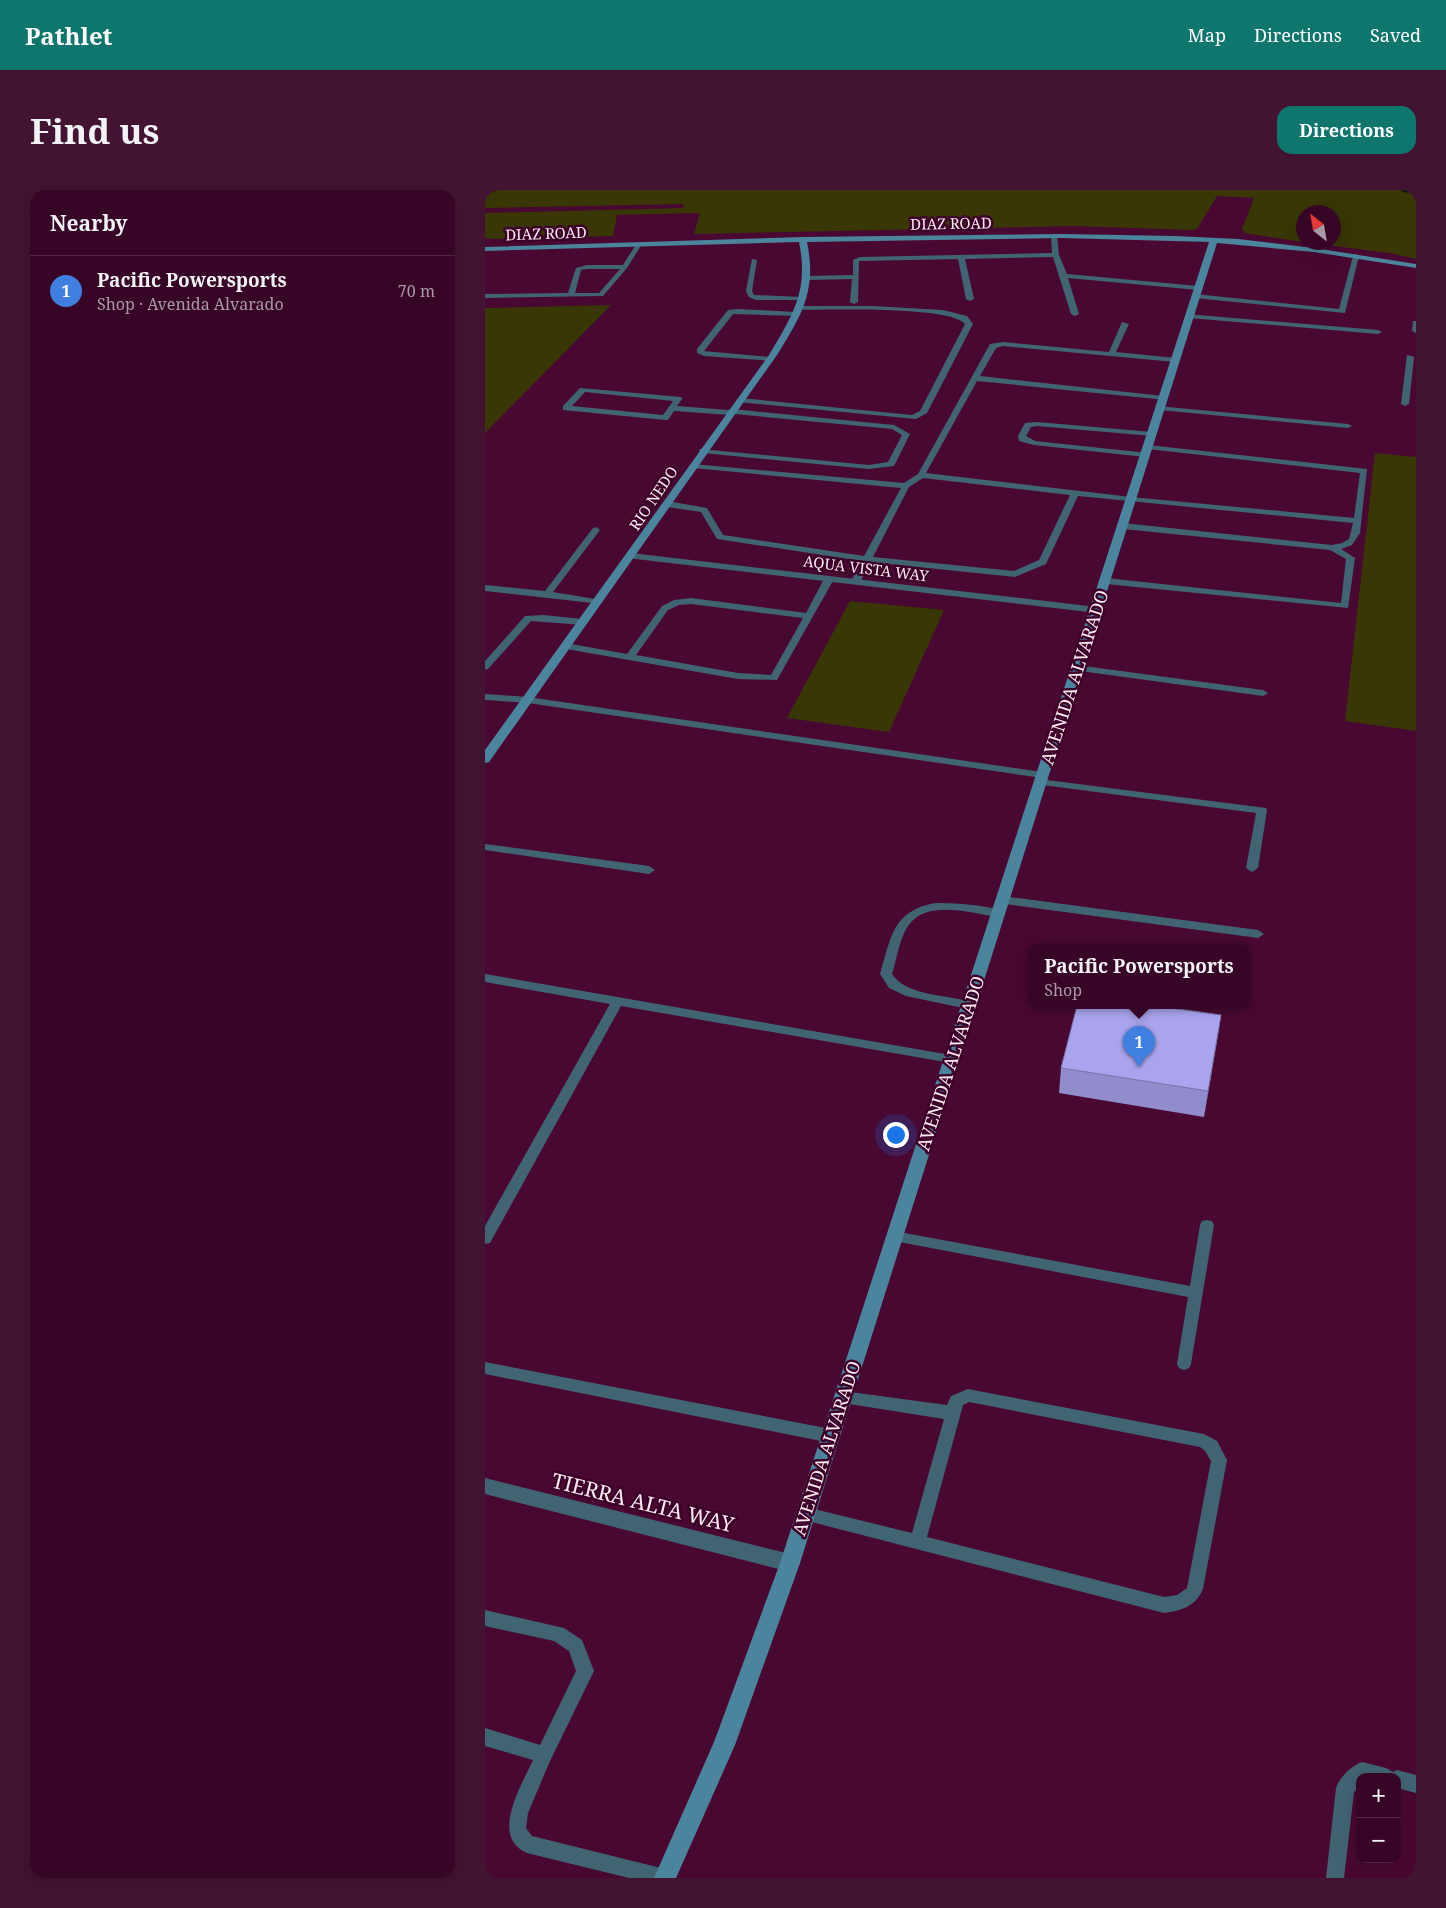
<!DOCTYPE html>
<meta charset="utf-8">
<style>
:root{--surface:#370626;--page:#421432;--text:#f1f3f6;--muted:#aa99a7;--line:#512743;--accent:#0f766e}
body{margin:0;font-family:"Noto Serif",serif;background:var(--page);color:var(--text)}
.controls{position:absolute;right:15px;bottom:15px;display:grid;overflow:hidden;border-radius:10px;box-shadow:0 5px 20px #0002}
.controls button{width:45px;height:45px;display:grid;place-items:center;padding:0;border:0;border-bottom:1px solid var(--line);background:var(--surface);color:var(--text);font:25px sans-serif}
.compass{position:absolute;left:811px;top:15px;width:45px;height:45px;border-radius:50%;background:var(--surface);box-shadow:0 5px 20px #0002;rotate:329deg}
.you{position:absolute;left:410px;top:944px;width:18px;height:18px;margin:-12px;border:4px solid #fff;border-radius:50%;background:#1a73e8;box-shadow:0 0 0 8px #1a73e833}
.badge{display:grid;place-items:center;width:32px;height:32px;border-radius:50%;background:var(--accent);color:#fff;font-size:16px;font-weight:700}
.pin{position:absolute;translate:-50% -41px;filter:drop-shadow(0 1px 2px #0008)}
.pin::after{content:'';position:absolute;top:26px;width:18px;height:15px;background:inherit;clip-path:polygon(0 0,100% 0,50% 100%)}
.popup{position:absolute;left:543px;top:754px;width:222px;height:65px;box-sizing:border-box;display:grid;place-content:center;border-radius:10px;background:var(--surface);filter:drop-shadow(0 1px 4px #0005);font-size:16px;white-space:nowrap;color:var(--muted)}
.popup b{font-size:19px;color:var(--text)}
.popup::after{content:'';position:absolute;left:50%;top:100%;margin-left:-10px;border:10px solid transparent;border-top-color:var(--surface)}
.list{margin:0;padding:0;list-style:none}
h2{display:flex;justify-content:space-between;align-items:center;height:65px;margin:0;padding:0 20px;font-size:21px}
h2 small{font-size:16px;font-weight:400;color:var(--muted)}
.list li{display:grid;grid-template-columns:32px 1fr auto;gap:15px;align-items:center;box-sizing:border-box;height:70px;padding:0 20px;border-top:1px solid var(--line)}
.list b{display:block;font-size:19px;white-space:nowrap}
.list p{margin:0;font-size:16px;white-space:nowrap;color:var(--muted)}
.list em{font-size:16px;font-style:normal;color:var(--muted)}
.map{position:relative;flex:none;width:931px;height:1688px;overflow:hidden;border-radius:15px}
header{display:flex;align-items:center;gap:30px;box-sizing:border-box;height:70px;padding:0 25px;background:var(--accent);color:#fff}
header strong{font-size:24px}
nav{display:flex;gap:28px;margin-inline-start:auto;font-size:18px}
.intro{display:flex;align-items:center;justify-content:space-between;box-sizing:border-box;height:120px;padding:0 30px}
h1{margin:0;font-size:35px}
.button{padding:12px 22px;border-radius:15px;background:var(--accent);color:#fff;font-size:18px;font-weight:700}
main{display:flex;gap:30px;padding:0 30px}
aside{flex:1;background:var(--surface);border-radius:15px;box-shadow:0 5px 20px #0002}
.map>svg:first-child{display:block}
</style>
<header>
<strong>Pathlet</strong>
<nav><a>Map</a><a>Directions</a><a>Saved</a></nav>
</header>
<div class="intro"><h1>Find us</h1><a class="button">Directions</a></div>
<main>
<aside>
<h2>Nearby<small></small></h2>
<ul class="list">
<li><span class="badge" style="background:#3f7fe0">1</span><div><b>Pacific Powersports</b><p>Shop · Avenida Alvarado</p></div><em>70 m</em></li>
</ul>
</aside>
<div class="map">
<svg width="931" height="1688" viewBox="0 0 931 1688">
<rect width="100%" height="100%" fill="#490832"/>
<path fill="#393706" d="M0,0h931v69l-26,-6 -80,-10 23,-1v-30h-30v30l-58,-9 -3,-4 12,-31 -37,-2 -20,33 -6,1 -118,-4 -379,8 6,-21 -83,2 -4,21 -118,3 -10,-1v-25l198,-5 1,-4 -199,4z
M126,115l-126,128v-125z
M890,263l41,4v274l-71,-10z
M365,411l94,9 -55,122 -102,-14z"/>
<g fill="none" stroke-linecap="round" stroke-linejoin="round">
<path stroke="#081711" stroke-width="4.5" d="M919,0l12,1"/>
<path fill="#416473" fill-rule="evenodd" d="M569,44l3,2 2,19 8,19 131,12 3,2 -3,2 -130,-12 11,36 -4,2 -4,-2 -18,-57 -88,2 9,40 -4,2 -4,-2 -8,-40 -99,2 -1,41 -4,2 -4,-2 2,-23 -44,1 -3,-2 3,-2 45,-1v-15l7,-3 192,-4 -1,-17z
M152,53l5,1 -15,24 -24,28 -118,2v-4l83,-1 8,-25 11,-3h36zM102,79h33l-21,24h-24l6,-23z
M871,64l3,2 -14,57 -150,-15 -4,-2 4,-2 144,15 14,-53z
M267,69l5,1 -5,31 2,4 48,2 2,1v2h-48l-7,-3 -3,-6z
M311,116h76l71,4 24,6 6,8 -46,89 -11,6 -179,-17 -1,-2 4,-2 172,17 8,-4 45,-87c-15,-18 -138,-14 -166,-14l-4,-2z
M252,119l60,3 4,2 -4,2 -64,-2 -29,37 66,6h3v4l-69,-5 -7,-3v-4l31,-39z
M701,124l192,16 4,2 -4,2 -189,-16 -4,-2z
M928,131h3v12l-4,-2z
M637,132l7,2 -13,28 59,6 4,2 -4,2 -172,-16 -7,2 -16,28 183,20 4,2 -1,2 -189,-19 -51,92 205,24 223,21 6,-45 -212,-24 -4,-2 4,-2 219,24 -7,64 -8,12 -11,4 14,9 -7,50 -242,-24 -5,-3 5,-3 235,25 5,-44 -16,-9 -207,-21 -4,-3 4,-3 209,22 10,-2 7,-4 4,-16 -275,-27 -32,68 -31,13 -145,-15 -9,19 -5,3 -5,-3 11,-20 -145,-22 -16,-27 -34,-5 -4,-3 4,-3 40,7 16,27 141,21 37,-68 -208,-20 -4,-2 4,-2 211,19 14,-9 72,-130 13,-2 106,10zM438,288l147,17 -31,65 -25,11 -141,-14 36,-70z
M922,165l7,2 -5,47 -4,2 -4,-2z
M95,198l101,9 1,2 -5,7 51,4 4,-1 162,16 16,9 -16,32 -25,3 -166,-16 -4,-2 1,-2 169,16 19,-3 14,-27 -10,-6 -158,-15 -4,1 -56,-4 -6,9h-3l-102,-10v-4zM100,202l88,9 -10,14 -91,-9z
M672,216l191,18 4,2 -4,2 -188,-18h-3z
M552,232l115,10 4,2 -4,2 -115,-10 -6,1 -5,9 9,5 113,12v4h-3l-111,-12 -15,-4 -1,-5 7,-13z
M111,337l4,3 -47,62 48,8v4l-116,-13v-6l60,6 48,-63z
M344,386l5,3 -57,101 -39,-1 -172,-30 -5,-3 5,-3 61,11 35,-48 12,-6 17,-2 115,15 18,-34zM206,414l112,14 -32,57 -33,-2 -102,-18 32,-45 11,-5z
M58,425l40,4 5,3 -5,3 -52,-4 -43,48 -3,1v-9l40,-45z
M591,475l187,25 5,3 -5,3 -190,-26 -2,-2z
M0,504l43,3 514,75 5,3 -5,3 -514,-75 -43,-3z
M554,589l227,29 1,2 -9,58 -6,4 -6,-4 10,-55 -221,-29 -1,-2z
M0,654l164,22 6,4 -6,4 -164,-24z
M517,706l256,34 6,4 -6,4 -260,-35 -2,-3z
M450,713c13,0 59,1 68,10l-6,4c-26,-4 -71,-18 -89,9 -9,13 -11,33 -16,48 14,22 56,21 80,28l2,3 -2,3 -4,1 -62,-13 -17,-8 -9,-14c11,-36 12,-63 55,-71z
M0,784l466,81 4,1 2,3 -2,3 -4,1 -330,-57 -131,237 -5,1v-18l125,-222 -125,-22z
M722,1030l5,1 2,4 -23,139 -2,4 -5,2 -5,-2 -2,-4 11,-67 -294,-56 -5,-1 -2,-4 2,-4 5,-1 296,55 10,-61 2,-4z
M0,1172l346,67 5,2 3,5 -3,5 -5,2 -346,-69z
M483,1199l236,45 13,7 10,19 -24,129c-7,17 -22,22 -39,24l-364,-94 -2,-5 2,-5 6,-2 106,26 32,-114 -101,-16 -5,-1 -3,-5 3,-5 5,-1 104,14 4,-9zM484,1212l231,45 5,4 6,10 -24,127 -10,7 -13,2 -237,-60 36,-132z
M0,1420l79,18 18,12 12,31 -44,90 -22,52 -2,15 6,8 133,33 7,2 2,7h-45l-102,-25c-38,-16 -5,-68 6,-93l-48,-14v-18l55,17 36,-74 -7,-20 -15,-10 -69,-15z
M877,1572l24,6 7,4 4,-2 19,5v18l-19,-5v-11h-37v9l-6,6 -10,86h-18l10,-90c4,-11 15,-22 26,-26z"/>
<path fill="#416473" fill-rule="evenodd" d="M146,363l466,54 6,3 -6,3 -470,-55 -1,-2z
M0,1288l305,76 7,3 3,6 -3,6 -7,3 -305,-78z"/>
<path fill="#4b859d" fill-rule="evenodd" d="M577,44l113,2 63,3 76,9 102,16v4l-102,-16 -97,-9 -417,1320 -65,182 -59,133h-22l60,-136 66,-179 429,-1321 -147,-4 -255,4c10,48 -5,73 -30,113l-288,407 -4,1v-13l284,-395c24,-40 40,-65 30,-113l-314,9v-4l317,-10z"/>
</g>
<path fill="#918dcc" d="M736,825l-17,102 -145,-24 2,-25z"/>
<path fill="#7673a6" d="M736,825l-4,26 -13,76 4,-26z"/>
<path fill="#a9a4ed" stroke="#7673a6" d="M592,816h80l64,9 -13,76 -147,-23z"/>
<g text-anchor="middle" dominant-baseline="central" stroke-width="5" stroke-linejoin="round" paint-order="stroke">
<g font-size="15" fill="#fae9f1" stroke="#3d0028">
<text transform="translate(466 33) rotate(-1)">DIAZ ROAD</text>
<text transform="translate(61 43) rotate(-2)">DIAZ ROAD</text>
<text transform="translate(168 308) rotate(-56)">RIO NEDO</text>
<text transform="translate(381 378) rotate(7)">AQUA VISTA WAY</text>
</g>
<g font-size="18" fill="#fae9f1" stroke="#3d0028">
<text transform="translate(589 487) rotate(-72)">AVENIDA ALVARADO</text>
<text transform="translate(465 873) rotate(-72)">AVENIDA ALVARADO</text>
<text transform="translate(341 1258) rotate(-72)">AVENIDA ALVARADO</text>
</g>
<g font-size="21" fill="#fae9f1" stroke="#3d0028">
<text transform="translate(158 1312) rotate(14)">TIERRA ALTA WAY</text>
</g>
</g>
</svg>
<div class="controls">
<button>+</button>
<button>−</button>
</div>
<svg class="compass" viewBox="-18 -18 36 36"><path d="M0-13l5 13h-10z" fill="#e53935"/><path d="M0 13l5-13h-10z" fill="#aa99a7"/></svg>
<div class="you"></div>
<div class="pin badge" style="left:654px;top:877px;background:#3f7fe0">1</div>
<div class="popup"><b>Pacific Powersports</b>Shop</div>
</div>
</main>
